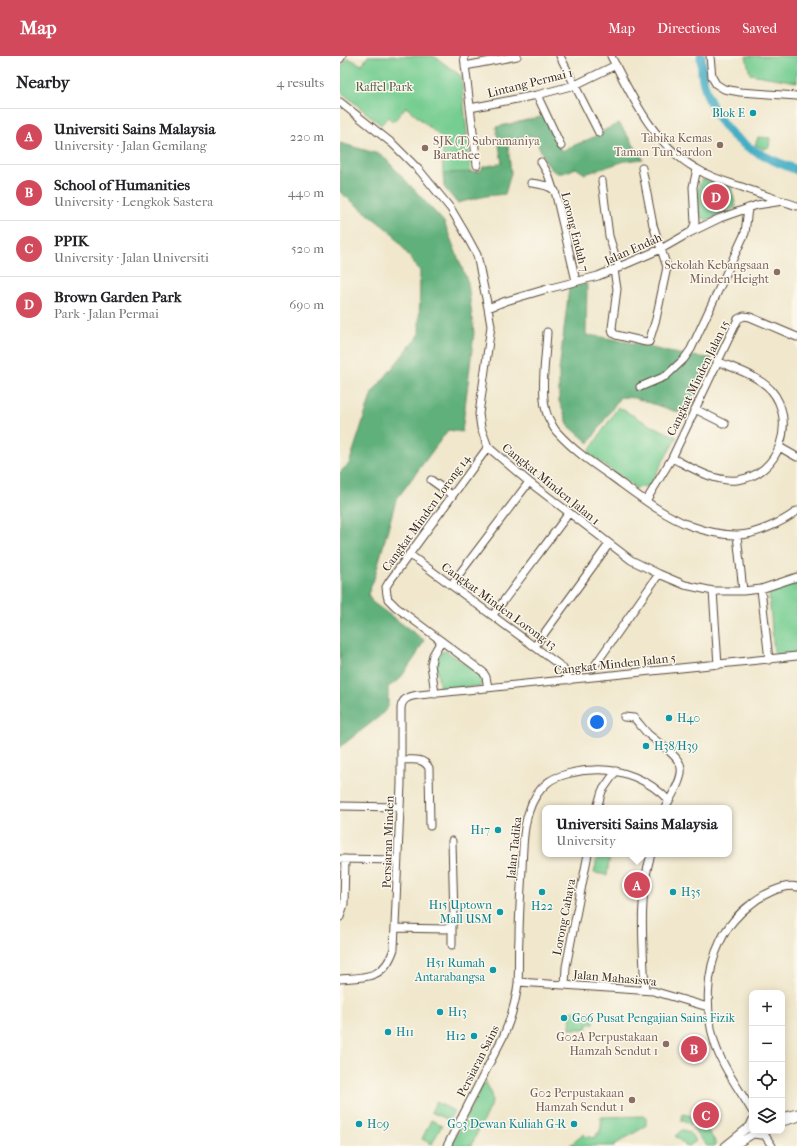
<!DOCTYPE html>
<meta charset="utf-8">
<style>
:root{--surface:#fff;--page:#f6f6f6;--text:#202124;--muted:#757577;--line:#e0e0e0;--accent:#d1495b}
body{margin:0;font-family:"IM FELL French Canon",serif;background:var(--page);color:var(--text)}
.controls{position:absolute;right:12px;bottom:12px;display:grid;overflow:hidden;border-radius:8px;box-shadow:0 2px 10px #0003}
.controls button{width:36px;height:36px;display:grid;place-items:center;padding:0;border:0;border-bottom:1px solid var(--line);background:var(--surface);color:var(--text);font:20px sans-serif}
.you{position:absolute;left:257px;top:666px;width:14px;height:14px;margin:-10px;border:3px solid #fff;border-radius:50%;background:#1a73e8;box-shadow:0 0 0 6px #1a73e833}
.badge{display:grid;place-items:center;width:26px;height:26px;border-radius:50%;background:var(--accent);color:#fff;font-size:13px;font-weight:700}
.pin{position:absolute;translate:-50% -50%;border:2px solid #fff;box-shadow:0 1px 4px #0006}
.popup{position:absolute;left:202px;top:749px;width:190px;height:52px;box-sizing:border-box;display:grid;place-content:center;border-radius:8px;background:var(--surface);filter:drop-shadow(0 1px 3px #0005);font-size:13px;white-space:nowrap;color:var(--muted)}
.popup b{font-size:15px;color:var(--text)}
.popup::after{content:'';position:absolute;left:50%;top:100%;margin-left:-8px;border:8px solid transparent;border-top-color:var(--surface)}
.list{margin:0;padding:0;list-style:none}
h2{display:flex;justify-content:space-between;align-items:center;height:52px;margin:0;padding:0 16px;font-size:17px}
h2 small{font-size:13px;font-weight:400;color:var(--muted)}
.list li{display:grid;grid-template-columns:26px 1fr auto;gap:12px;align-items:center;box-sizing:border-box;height:56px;padding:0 16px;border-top:1px solid var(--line)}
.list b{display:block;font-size:15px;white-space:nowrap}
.list p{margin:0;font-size:13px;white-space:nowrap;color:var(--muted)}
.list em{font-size:13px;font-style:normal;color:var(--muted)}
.icon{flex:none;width:22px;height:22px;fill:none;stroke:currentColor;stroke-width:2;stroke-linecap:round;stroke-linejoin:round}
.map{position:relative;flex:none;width:457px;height:1090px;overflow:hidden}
header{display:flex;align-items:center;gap:24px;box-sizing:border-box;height:56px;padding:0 20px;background:var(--accent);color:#fff}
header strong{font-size:19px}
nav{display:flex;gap:22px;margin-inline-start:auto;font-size:14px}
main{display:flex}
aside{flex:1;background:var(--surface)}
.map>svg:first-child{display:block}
</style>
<header>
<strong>Map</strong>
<nav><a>Map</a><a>Directions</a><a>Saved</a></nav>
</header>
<main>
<aside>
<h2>Nearby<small>4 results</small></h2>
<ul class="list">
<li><span class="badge">A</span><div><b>Universiti Sains Malaysia</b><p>University · Jalan Gemilang</p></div><em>220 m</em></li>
<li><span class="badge">B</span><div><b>School of Humanities</b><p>University · Lengkok Sastera</p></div><em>440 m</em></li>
<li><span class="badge">C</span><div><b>PPIK</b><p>University · Jalan Universiti</p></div><em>520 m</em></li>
<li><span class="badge">D</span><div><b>Brown Garden Park</b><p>Park · Jalan Permai</p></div><em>690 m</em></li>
</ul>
</aside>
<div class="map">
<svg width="457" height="1090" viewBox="0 0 457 1090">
<rect width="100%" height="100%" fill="#fbf7ec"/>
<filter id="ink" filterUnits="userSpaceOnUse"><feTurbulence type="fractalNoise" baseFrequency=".025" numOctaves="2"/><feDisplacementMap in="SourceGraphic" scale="8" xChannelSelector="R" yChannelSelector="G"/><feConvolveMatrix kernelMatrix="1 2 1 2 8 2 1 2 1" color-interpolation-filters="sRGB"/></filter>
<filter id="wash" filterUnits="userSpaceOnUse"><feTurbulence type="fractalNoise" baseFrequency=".012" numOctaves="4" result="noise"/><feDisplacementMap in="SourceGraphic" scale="16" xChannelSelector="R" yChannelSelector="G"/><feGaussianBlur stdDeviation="0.9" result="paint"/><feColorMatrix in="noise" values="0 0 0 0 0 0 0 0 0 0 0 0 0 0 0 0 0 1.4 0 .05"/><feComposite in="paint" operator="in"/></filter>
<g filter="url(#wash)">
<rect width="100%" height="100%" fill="#f0e7cc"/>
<path fill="#76cd91" stroke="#587c58" d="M28,0h66l27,20 10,97h-28l-1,-35 -36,-31 -13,15 -5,-5 -7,8 -41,-34v-22l8,-11 14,7z
M406,0h51v26l-47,-8z
M418,81l12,1 -1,9 -5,2 -9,-4z
M363,123l28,9 5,19 -28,13 -6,-2c-6,-11 -7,-29 1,-39z
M278,351l30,17 29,13 -28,49 -13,2 -48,-35z
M457,526v71l-19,3 -4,-4 -5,-58 2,-2z
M106,595l35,25 3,5 -3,5 -41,3 -4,-23 1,-7 4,-7z
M258,798l12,1 -3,20 -13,-2z
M231,955l23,1v12h-7v5h-17z
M145,1025l6,11 1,10 -21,44h-20z
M96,1046l18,9 -5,9 -18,-8z
M343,1058l8,2 4,6 -4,3 -8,-5 -2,2z
M306,1060v10l-32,19v1h-45l15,-12 2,3 3,-1 2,2 6,-2v-3h3v-4h1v-12z
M91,1064l11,5 -10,19 -10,-5z
M362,1066l13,19v5h-8l-15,-18z
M342,1074c7,0 10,6 14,11l-7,5h-4v-1l-10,-9z"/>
<path fill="#60b07b" stroke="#4e6d4c" d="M205,60l16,35 40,-17 2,-3 16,-8 24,36 -18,2 -40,13 -9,-6c-5,2 -13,6 -18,5 -10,-1 -19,-27 -23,-36l-10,-1 -17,9 3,28 -6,21 -19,2 -29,7 -13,-16 -1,-14 34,-1 5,-2 1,-3 19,-4 -6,-36z
M0,87l42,12 62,67 24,61 6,50 -12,99 -14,-2 -52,70 -22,79 -6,15 4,8 52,38 -8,16 -17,24 -11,7v20l-8,9 -40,31v-275l9,-8 23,-71 47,-58 1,-64 -28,-38 -52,-41z
M247,228l-1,51c43,4 83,21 126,23l-26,57 -51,-17 -15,-1 -31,46 -20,-17 -10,-25v-30l10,-83z"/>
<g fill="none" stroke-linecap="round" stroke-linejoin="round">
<path stroke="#45adc4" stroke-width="9" d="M361,0c1,9 0,19 3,28 14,52 46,68 93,86"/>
</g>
</g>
<g filter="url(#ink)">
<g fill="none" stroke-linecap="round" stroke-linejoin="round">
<g stroke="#564638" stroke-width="9">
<path id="minor" d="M124,0l13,109
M220,0l39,77
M271,0c21,41 43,89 86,113 14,9 29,13 45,18 18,7 37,13 55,19
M370,0l2,21 4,7 8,5 16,3 57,4
M0,3l2,-3
M125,10l52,-10
M197,39l24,51
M0,46l53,42 27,27 31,38 13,22 13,24 11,53 3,18 -12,88 2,14 7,19 41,35 102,78 28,14 26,11 28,6h30l18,-2 36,-12
M130,52l67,-13 38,-10 41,-20
M201,106l7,12 5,15
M262,125l7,55 10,32
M191,127c8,1 18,2 24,8l21,90
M352,175l3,-8 -2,-36 4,-18
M274,214l3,19 -5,39 1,5 3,2 30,7h3l7,-23 11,-52 -14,-42 -11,-57
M148,252l18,-7 41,-12 51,-13 63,-27 28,-16 31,-15 37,-13 26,-4
M207,276c-1,23 -8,65 1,85 3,5 5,11 9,15 16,18 35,31 54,44 25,18 51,39 80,50 14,5 30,9 45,9 17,1 47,-13 61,-24
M300,331l26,-11 18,-17 7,-10 54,-116 3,-25
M355,353l30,15
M148,391l-99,135 -3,5 1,8 1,4 8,8 87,65 3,5 2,11
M441,392l16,9
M332,402c20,10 42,24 65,22 43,-4 60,-60 34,-90 -14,-15 -36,-21 -54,-29
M91,424l21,15
M306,445l26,-43 66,-139 6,-3 6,1 47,20
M397,479l6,56
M69,498l153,113 8,13
M111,529l78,-103
M421,533l8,71
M373,535l5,74
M153,559l76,-102
M195,590l74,-102
M253,612l66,-94
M95,638l-4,-30 2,-9 8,-14
M284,661l10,1c5,5 9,11 14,16 9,8 32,22 33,34 2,12 -11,30 -16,40
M61,704c11,0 22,-3 28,8l1,58
M0,750l60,1
M257,752l5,-17 14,-20
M0,803l58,1
M0,861l4,-13 1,-45
M112,870v19
M55,872l51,1 6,-3 2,-8 -2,-77
M0,923c27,-2 44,0 54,-30l7,-165v-76c1,-10 9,-12 18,-13l378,-39
M178,926l135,9 55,16
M225,929l1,-18 22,-113
M305,934c-2,-45 -7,-93 6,-136
M412,1055c-12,-21 -28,-41 -36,-64 -11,-33 -11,-75 5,-107 6,-13 18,-27 29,-35 10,-9 34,-22 47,-18
M442,1061l15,-4
M412,1065l-2,5 3,8 8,1 6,-4
M442,1066l15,-4
M424,1078l8,12
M107,1090l57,-111c7,-17 12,-33 14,-52 1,-15 0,-30 1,-45 0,-24 2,-47 3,-70 1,-19 1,-40 7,-57 3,-10 10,-21 18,-28 9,-8 34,-13 46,-13 28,-2 57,10 76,31
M385,1090l25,-20
M394,1090l19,-12"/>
</g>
<use href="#minor" stroke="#fff" stroke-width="7"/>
</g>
</g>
<g fill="#0f9aa8" stroke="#fbf7ec" stroke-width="1.5">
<circle cx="413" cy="57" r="4"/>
<circle cx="329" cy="662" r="4"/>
<circle cx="306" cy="690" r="4"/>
<circle cx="158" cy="774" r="4"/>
<circle cx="202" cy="836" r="4"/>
<circle cx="333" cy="836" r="4"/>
<circle cx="160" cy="856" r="4"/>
<circle cx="153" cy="914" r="4"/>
<circle cx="100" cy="956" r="4"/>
<circle cx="224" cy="962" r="4"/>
<circle cx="48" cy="976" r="4"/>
<circle cx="134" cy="980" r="4"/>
<circle cx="19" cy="1068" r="4"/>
<circle cx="234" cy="1068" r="4"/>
</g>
<g fill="#8d6e63" stroke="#fbf7ec" stroke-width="1.5">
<circle cx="380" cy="89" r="4"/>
<circle cx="85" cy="92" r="4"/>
<circle cx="437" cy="216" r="4"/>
<circle cx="326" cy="988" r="4"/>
<circle cx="292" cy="1044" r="4"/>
</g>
<g text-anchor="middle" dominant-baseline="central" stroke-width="3" stroke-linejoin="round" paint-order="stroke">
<g font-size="12" fill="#3b2a1e" stroke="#fbf7ec">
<text transform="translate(190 27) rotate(-14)">Lintang Permai 1</text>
<text transform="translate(235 176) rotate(76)">Lorong Endah 7</text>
<text transform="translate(293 193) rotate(-24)">Jalan Endah</text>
<text transform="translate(358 322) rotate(-64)">Cangkat Minden Jalan 15</text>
<text transform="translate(211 428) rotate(39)">Cangkat Minden Jalan 1</text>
<text transform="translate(86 457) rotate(-54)">Cangkat Minden Lorong 14</text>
<text transform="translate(159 550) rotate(36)">Cangkat Minden Lorong 13</text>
<text transform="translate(275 608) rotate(-6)">Cangkat Minden Jalan 5</text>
<text transform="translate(48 786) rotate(-88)">Persiaran Minden</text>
<text transform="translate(174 792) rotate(-84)">Jalan Tadika</text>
<text transform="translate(224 861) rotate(-79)">Lorong Cahaya</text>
<text transform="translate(275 922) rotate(5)">Jalan Mahasiswa</text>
<text transform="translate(138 1005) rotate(-63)">Persiaran Sains</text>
</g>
<g font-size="12" fill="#4d5b40" stroke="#fbf7ec">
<text x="44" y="31">Raffel Park</text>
</g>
<g font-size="12" fill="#0d838f" stroke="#fbf7ec" text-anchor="start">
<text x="405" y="57" text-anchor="end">Blok E</text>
<text x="337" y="662">H40</text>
<text x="314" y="690">H38/H39</text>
<text x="150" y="774" text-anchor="end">H17</text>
<text x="341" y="836">H35</text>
<text x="152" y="849" text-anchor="end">H15 Uptown<tspan x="152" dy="14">Mall USM</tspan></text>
<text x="202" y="850" text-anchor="middle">H22</text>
<text x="145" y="907" text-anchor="end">H51 Rumah<tspan x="145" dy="14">Antarabangsa</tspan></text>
<text x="108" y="956">H13</text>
<text x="232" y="962">G06 Pusat Pengajian Sains Fizik</text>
<text x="56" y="976">H11</text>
<text x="126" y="980" text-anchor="end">H12</text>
<text x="27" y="1068">H09</text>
<text x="226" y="1068" text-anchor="end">G03 Dewan Kuliah G-R</text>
</g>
<g font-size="12" fill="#785e54" stroke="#fbf7ec" text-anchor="end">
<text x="372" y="82">Tabika Kemas<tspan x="372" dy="14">Taman Tun Sardon</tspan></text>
<text x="93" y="85" text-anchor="start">SJK (T) Subramaniya<tspan x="93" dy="14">Barathee</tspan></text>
<text x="429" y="209">Sekolah Kebangsaan<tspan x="429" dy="14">Minden Height</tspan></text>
<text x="318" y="981">G02A Perpustakaan<tspan x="318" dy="14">Hamzah Sendut 1</tspan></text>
<text x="284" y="1037">G02 Perpustakaan<tspan x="284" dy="14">Hamzah Sendut 1</tspan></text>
</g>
</g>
</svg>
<div class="controls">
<button>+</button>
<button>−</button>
<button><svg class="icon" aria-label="locate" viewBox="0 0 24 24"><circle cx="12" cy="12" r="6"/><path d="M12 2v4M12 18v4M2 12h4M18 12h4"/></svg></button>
<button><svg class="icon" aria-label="layers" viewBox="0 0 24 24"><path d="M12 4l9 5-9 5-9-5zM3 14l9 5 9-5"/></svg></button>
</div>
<div class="you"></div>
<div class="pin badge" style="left:297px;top:829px">A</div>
<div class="popup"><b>Universiti Sains Malaysia</b>University</div>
<div class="pin badge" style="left:354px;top:993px">B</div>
<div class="pin badge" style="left:366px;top:1059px">C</div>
<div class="pin badge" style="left:376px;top:141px">D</div>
</div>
</main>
